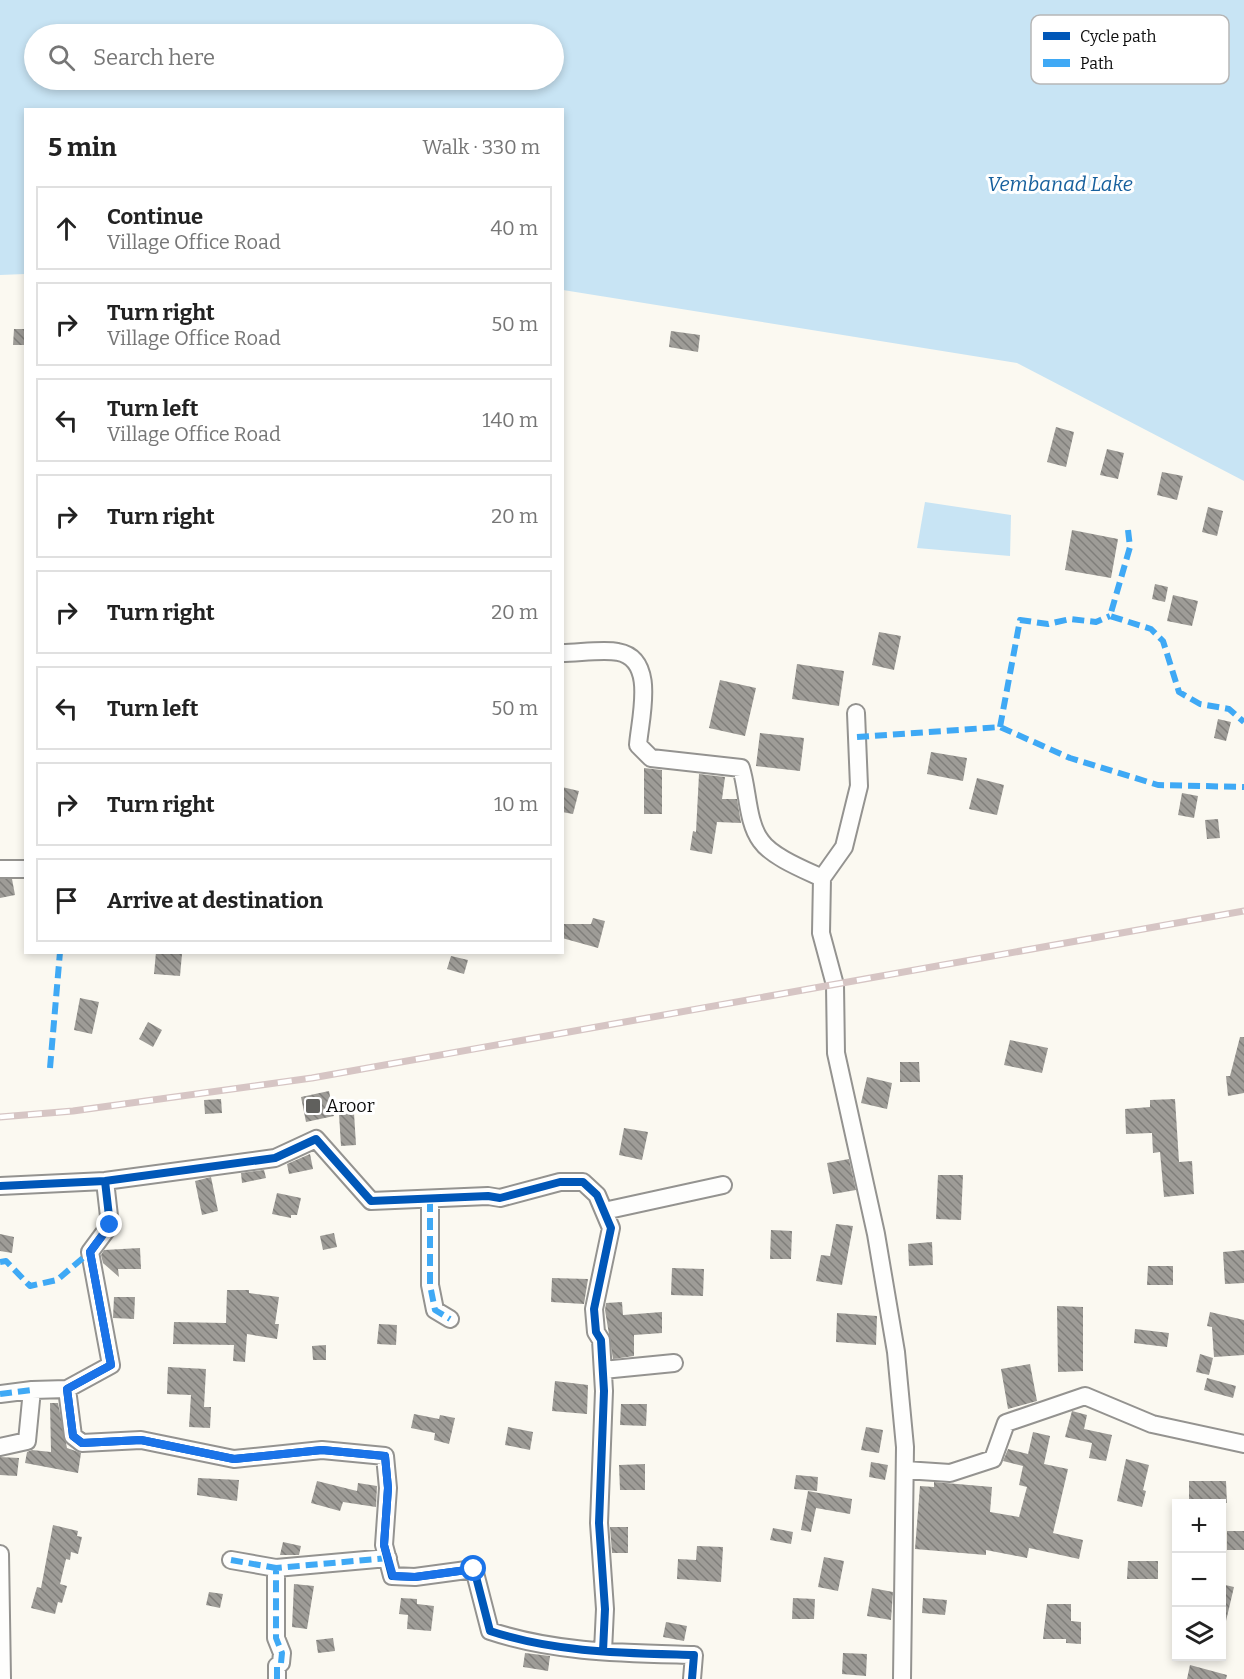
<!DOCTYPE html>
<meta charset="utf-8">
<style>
:root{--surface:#fff;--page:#f6f6f6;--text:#222;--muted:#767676;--line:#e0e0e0}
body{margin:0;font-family:Bitter,serif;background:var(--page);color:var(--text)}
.controls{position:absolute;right:18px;bottom:18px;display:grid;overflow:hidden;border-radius:0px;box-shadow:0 3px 9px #0003}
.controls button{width:54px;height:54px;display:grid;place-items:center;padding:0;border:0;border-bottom:2px solid var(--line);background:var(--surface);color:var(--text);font:30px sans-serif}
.stop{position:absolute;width:18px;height:18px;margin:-14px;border:4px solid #1a73e8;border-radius:50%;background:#fff}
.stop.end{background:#1a73e8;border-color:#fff;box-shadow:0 2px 6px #0008}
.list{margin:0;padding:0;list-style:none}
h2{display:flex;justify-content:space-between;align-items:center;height:78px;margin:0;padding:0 24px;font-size:26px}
h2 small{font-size:20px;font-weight:400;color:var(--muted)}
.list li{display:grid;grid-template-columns:39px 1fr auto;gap:18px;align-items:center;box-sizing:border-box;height:84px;margin:0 12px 12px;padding:0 12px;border:2px solid var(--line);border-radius:0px}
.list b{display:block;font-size:22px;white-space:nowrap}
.list p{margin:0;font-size:20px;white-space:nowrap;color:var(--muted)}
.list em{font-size:20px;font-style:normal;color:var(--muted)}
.icon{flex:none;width:33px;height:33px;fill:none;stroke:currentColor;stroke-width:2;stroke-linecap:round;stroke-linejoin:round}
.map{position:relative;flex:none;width:1244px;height:1679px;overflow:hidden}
.search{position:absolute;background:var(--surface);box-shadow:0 3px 9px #0003;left:24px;top:24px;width:540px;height:66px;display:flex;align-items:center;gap:15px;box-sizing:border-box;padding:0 21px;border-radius:33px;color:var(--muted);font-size:22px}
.panel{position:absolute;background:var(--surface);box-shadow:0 3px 9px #0003;left:24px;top:108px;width:540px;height:846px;border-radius:0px}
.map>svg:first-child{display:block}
</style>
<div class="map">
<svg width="1244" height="1679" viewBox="0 0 1244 1679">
<defs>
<pattern id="building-back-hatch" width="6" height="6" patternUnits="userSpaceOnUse" patternTransform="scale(1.5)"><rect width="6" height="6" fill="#9e9c97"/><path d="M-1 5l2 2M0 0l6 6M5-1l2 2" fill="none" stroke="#7f7e7a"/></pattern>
</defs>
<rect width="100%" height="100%" fill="#fbf9f1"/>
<path fill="#c8e4f4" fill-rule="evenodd" d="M0,0h1244v481l-227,-118 -454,-73 -1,-180h-536l-1,164 -25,1zM34,34h520v46h-520z
M925,502l86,13 -1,41 -93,-8z"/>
<path fill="url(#building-back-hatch)" d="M14,329h12v16h-13z
M671,331l29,4 -2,17 -29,-5z
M1056,427l18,5 -8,35 -19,-5z
M1107,449l17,4 -6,26 -18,-4z
M1162,472l21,4 -6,24 -20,-5z
M1208,507l15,4 -6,25 -15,-4z
M1072,530l46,9 -7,39 -46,-8z
M1155,584l13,3 -3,15 -13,-3z
M1173,595l25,6 -6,25 -25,-5z
M879,632l22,4 -7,34 -22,-5z
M797,664l47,7 -5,35 -47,-7z
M720,680l36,8 -11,48 -36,-8z
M1218,719l13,3 -5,19 -12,-3z
M760,733l44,5 -4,33 -44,-5z
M931,752l36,6 -4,23 -36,-7z
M644,768l18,2v44h-18z
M699,774l26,3 -3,22h15l4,24 -24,-1 -5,32 -22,-4 3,-19 3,1z
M977,778l27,7 -7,30 -28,-6z
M562,787l17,4 -6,23 -11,-2z
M1182,793l16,3 -4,22 -16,-3z
M1218,819l2,19 -13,1 -2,-19z
M0,879h12l3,16 -15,3z
M593,918l12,3 -7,27 -36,-10v-14h29z
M156,952l26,2 -2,22 -26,-2z
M451,956l17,4 -4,14 -17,-5z
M80,998l19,4 -7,32 -18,-4z
M148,1022l14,8 -9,17 -14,-8z
M1240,1037h4v56l-16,3 -2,-20h4z
M1010,1040l38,8 -6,25 -38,-8z
M900,1062h19l1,20h-20z
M867,1077l25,6 -5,26 -26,-6z
M329,1091l5,25 -28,6 -5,-25z
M221,1099l1,14 -17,1 -1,-14z
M1175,1099l4,63 13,-1 2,33 -30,3 -4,-45 -7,1 -1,-20 -26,1 -1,-25 25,-2v-7z
M354,1113l2,32 -15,1 -2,-32z
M624,1128l24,4 -6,28 -23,-5z
M310,1154l3,15 -24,5 -2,-10z
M849,1159l7,31 -23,4 -6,-31z
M264,1170l2,8 -24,5 -1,-10z
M938,1175h25l-2,45 -25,-1z
M211,1177l7,34 -16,4 -7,-34z
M277,1193l24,5 -4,17h-6v3l-19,-4z
M836,1224l17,2 -11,59 -26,-4 5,-26 9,1z
M771,1230l21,1 -1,28h-21z
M334,1233l3,14 -14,3 -3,-14z
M0,1234l14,3 -2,16 -12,-2z
M932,1242l1,23 -24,1 -1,-22z
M140,1248l1,21h-23l1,8 -16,-14 -2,-8 3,-5z
M1244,1250v33l-19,1 -2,-32z
M1148,1266h25v19h-26z
M672,1268l32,1 -1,27 -32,-1z
M552,1278l36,1 -4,25 -33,-2z
M227,1290h22v3l30,4 -4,27h4l-2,15 -30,-5 -2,28 -12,-1 1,-16 -61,-1 1,-22 52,1z
M114,1297h21l-1,22 -21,-1z
M622,1302l1,13 39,-3v21l-28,2v21l-21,3 -8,-49 1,-7z
M1057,1306l26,1v64l-25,1z
M1210,1312l34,8v35l-30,2 -2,-30 -5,-1z
M837,1313l40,3 -1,29 -40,-3z
M379,1324l18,1 -1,20 -19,-1z
M1135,1329l34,4 -2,14 -33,-4z
M326,1345v15h-13l-1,-14z
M1200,1354l13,4 -4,17 -13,-3z
M1030,1364l7,37 -29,8 -7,-40z
M168,1367l38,2 -2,38h7l-1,21 -21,-1 2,-32 -24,-1z
M1207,1378l29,8 -3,12 -29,-8z
M555,1381l33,4 -1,29 -35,-3z
M50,1403h8l9,45 14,5 -3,20 -53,-10 2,-11 5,-2 19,2z
M621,1404h26l-1,22 -26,-1z
M1072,1411l15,4 -3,14 28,6 -6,26 -17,-3 3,-15 -27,-6z
M414,1414l25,5 1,-4 15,3 -6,26 -15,-4 1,-7 -24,-5z
M508,1427l25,5 -3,18 -25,-5z
M866,1427l17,3 -4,23 -18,-3z
M1033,1432l17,4 -6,28 24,5 -15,64 30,7 -4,19 -50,-11 -2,10 -41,-8v5l-71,-6 5,-63 14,1v-5l58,5 -2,25 29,5 8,-30 -8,-2 4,-19 -20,-5 5,-12 20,5z
M0,1457l19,1 -2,18 -17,-1z
M1126,1459l23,6 -6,25 3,1 -4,16 -25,-6z
M871,1462l17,3 -3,15 -16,-3z
M645,1464v26h-25l-1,-25z
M796,1475l22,2 -1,14 -23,-2z
M198,1478l41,2 -2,21 -40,-6z
M317,1481l40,10 1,-8 19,3 -1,21 -33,-5 -3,9 -29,-8z
M1189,1481h37l1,22h-38z
M808,1491l44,8 -2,15 -34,-6 -5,24 -10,-2z
M53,1525l25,6 -1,5 5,1 -4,17 -7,-2 -1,8 -4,-1 -6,25 7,2 -5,17 -4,-1 -3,12 -24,-6 6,-21 4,1z
M610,1527h18v26h-16z
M773,1528l20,4 -2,12 -21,-4z
M1227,1531h17v19h-17z
M283,1542l18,4 -2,9h-19z
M697,1546l26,1 -2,35 -44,-3 1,-20 18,1z
M824,1557l20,4 -6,30 -20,-4z
M1128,1561h30v18h-31z
M294,1584l20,2 -7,43 -15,-2z
M1221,1584l13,3 -8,34 -5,-1z
M872,1588l21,4 -2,28 -24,-4z
M209,1592l14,2 -3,14 -14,-3z
M401,1598l16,1v5l17,2 -3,25 -24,-2 1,-14 -9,-1z
M793,1598l22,1 -1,20h-22z
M923,1598l24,2 -2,15 -23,-2z
M1047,1604h24v17l10,1v22l-15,-1v-4h-23z
M666,1622l21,4 -3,15 -21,-4z
M333,1638l2,13 -17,2 -2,-13z
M525,1653l25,3 -2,15 -25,-4z
M843,1653l24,1 -1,22 -24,-2z
M1190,1665l37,10 -1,4h-39z"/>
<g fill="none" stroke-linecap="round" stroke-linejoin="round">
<g stroke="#949390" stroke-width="20">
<path id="minor" d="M562,653c16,0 42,-4 56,-1 39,7 22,66 20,93l13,13 90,10c7,22 6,55 20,73 11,16 44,29 61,37
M856,713l3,73 -15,61 -22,31 -1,55 14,52 1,68 40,181 20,118 9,95 -3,232
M0,869h26
M105,1181l5,44 -20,27 21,113 -44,24 6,47 9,7 59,-3 93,19 88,-9 63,6 3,32 -4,57 8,31 23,1 59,-8 16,62c66,22 135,22 204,24l-2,24
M0,1186l105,-5 170,-23 41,-19 55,62 117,-5 12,2 60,-16h23l14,13 14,33 -17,81 2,23 5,8 3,51 -5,132 6,86 -2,42
M430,1200v85l5,25 15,9
M604,1211l119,-26
M603,1370l71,-7
M0,1394l32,-4
M0,1447l27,-6 5,-51 35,-1
M905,1470l45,3 43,-14 13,-36 79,-27 67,28 92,20
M0,1554l2,125
M231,1560l45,8
M277,1679v-13l4,-3 1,-10 -6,-15v-70l112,-10"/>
</g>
<use href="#minor" stroke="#fefefd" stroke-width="16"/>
<g stroke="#d6c5c4" stroke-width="7">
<path id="rail" d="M0,1117l73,-6 239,-33 932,-167"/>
</g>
<use href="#rail" stroke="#fff" stroke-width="4.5" stroke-dasharray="14" stroke-linecap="butt"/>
<path stroke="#3fa9f5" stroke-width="6" stroke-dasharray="12 6" stroke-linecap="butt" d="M1128,530l2,17 -20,69 41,13 12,12 16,51 21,12 29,5 15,13
M1000,727l20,-107 28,4 22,-5 26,3 14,-6
M857,737l143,-10 70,31 88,27 86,2
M50,1068l10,-116
M430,1200v85l5,25 15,9
M0,1262l6,-1 24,25 27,-6 33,-28
M0,1394l32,-4
M231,1560l45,8
M277,1679v-13l4,-3 1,-10 -6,-15v-70l112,-10"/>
<g stroke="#fff" stroke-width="11">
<path id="cycleway" d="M105,1181l5,44 -20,27 21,113 -44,24 6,47 9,7 59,-3 93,19 88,-9 63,6 3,32 -4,57 8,31 23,1 59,-8 16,62c66,22 135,22 204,24l-2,24
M0,1186l105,-5 170,-23 41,-19 55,62 117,-5 12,2 60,-16h23l14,13 14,33 -17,81 2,23 5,8 3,51 -5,132 6,86 -2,42"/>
</g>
<use href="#cycleway" stroke="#0057b8" stroke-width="8"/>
</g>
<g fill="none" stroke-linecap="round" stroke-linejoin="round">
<path stroke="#1a73e8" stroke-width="8" d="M110,1225l-20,27 21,113 -44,24 6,47 9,7 59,-3 93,19 88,-9 63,6 3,32 -4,57 9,31 22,1 59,-8"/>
</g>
<rect fill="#60605d" stroke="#fff" stroke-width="2" x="305" y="1098" width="16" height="16" rx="3"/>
<g text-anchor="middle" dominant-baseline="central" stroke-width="6" stroke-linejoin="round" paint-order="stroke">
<g font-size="18" fill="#0d0d0d" stroke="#fff" text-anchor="start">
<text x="326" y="1106">Aroor</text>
</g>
<g font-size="20" font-style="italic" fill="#17609d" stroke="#fff">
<text x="1060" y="184">Vembanad Lake</text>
</g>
</g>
<rect x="1031" y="15" width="198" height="69" rx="9" fill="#fff" stroke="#b6b6b6" stroke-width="1.5"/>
<rect x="1043" y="32" width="27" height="8" fill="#0057b8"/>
<rect x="1043" y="59" width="27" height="8" fill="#3fa9f5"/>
<g font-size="16" fill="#0d0d0d">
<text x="1080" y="42">Cycle path</text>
<text x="1080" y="69">Path</text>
</g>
</svg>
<div class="controls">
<button>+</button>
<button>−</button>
<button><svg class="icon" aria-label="layers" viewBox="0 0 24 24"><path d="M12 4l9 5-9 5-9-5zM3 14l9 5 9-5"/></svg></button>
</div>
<div class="stop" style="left:474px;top:1569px"></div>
<div class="stop end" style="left:110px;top:1225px"></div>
<div class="search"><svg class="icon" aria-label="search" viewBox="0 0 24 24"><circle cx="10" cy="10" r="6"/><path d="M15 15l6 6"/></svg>Search here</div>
<section class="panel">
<h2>5 min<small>Walk · 330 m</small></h2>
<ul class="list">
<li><svg class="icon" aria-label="ahead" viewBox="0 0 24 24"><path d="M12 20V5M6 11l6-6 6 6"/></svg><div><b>Continue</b><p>Village Office Road</p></div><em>40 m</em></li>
<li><svg class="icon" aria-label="right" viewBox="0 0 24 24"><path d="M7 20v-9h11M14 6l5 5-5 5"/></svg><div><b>Turn right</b><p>Village Office Road</p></div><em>50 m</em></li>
<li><svg class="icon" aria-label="left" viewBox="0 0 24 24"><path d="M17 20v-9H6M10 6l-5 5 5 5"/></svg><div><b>Turn left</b><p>Village Office Road</p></div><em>140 m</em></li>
<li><svg class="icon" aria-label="right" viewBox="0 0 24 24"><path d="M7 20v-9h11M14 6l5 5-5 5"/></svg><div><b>Turn right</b></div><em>20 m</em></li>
<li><svg class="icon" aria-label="right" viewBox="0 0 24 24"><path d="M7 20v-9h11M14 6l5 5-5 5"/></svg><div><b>Turn right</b></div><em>20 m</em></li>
<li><svg class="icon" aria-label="left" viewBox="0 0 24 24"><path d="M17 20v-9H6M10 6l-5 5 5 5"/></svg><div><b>Turn left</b></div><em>50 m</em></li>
<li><svg class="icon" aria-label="right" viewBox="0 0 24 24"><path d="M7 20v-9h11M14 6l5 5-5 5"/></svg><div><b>Turn right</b></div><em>10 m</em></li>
<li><svg class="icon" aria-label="arrive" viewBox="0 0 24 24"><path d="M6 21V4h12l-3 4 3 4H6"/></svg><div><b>Arrive at destination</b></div></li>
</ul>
</section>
</div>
